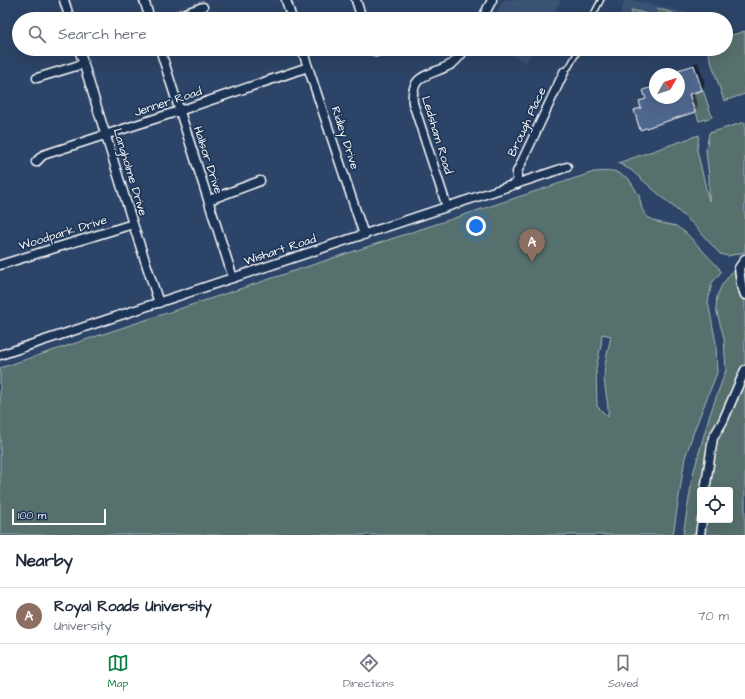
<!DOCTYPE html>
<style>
:root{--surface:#fff;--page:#f6f6f7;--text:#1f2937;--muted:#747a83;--line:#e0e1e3;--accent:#0b8043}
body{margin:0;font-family:"Architects Daughter",sans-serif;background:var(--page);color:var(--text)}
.controls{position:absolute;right:12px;bottom:12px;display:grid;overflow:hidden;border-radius:4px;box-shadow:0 4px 16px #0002}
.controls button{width:36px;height:36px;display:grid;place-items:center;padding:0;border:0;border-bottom:1px solid var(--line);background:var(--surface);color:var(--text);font:20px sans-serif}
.compass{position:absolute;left:649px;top:68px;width:36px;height:36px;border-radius:50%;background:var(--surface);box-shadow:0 4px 16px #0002;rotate:51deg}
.scale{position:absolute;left:12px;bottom:10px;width:94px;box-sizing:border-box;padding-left:4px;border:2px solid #fff;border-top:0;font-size:11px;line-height:14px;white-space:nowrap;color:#fff;-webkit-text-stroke:3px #1d3557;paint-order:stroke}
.you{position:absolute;left:476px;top:226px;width:14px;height:14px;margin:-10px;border:3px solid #fff;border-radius:50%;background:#1a73e8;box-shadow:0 0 0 6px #1a73e833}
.badge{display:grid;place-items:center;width:26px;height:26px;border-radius:50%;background:var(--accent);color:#fff;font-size:13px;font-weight:700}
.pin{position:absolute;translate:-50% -33px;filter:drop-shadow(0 1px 2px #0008)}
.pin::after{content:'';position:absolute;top:21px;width:14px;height:12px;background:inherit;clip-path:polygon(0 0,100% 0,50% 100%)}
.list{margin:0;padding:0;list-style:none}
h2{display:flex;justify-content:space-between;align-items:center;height:52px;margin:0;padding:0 16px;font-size:17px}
h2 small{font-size:13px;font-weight:400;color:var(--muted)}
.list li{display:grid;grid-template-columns:26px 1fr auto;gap:12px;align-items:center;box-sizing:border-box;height:56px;padding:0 16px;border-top:1px solid var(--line)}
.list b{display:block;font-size:15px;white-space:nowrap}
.list p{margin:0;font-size:13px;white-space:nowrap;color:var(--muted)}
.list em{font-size:13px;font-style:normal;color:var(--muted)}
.icon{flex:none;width:22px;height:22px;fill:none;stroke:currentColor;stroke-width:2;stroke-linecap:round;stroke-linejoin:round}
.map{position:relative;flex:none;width:745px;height:535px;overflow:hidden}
.search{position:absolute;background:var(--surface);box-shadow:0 4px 16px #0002;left:12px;right:12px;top:12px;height:44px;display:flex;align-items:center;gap:10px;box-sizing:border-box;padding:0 14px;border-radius:22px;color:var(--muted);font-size:15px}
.sheet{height:108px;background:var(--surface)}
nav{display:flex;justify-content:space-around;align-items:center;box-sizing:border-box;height:56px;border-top:1px solid var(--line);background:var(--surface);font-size:11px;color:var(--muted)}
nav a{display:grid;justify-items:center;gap:2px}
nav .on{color:var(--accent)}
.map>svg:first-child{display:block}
</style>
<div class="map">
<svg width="745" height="535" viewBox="0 0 745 535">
<rect width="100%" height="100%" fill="#2c4467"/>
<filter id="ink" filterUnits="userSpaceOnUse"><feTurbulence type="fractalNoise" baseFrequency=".025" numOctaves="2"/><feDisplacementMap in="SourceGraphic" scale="8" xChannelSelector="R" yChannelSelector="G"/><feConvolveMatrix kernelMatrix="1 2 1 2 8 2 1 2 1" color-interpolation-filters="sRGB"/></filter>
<g filter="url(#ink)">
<path fill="#3b5275" d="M504,0h57l-10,19h-58z
M625,0h6l85,19h-98z
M501,49h33l-8,14z"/>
<path fill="#56706d" stroke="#aab8b6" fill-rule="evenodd" d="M658,9l26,7 -1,3h-27z
M632,10l23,6v3h-25z
M745,31v63l-21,7 -17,-52h19v-12z
M703,90l9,27 -13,4 -9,-26z
M745,122v130l-17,4 -8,-2 -27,-30 -62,-54 -13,-7 81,-28 -2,15 12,51v-24l-3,-26 3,-18z
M614,171l14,7 11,17 3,14 4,7 11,6 19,4 10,7 33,35 2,4 -9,11 -4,19 8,41 1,30 -22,55 -10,30 -12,77h-673v-167l594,-196zM602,334l9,2c-3,16 -9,33 -6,50 1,11 4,20 3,31l-11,-11 -1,-37 5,-24z
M745,264v271h-62l10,-61 16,-57 17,-47 -2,-32 -8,-29 1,-13 5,-11 9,-12zM700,490h30v30h-30z"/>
<path fill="#0007" d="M698,62l7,23 -4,4 -8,2 5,16 -4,4 -59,-1 7,-4 -2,-4 7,-5 -3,-7 4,-4 7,-2v14h24v-24h-10l10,-3 4,-4z"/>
<path fill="#50668d" stroke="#fff" d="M694,65l8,25 -13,4 6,18 -55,18 -6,-20 7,-2 -2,-7 7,-2 -3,-9 12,-4v12h24v-24h-4l4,-1 -1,-3z"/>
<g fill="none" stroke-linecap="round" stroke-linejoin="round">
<g stroke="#fff" stroke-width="7">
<path id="service" d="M591,19l10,-19
M564,72l5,-5 10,-18"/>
</g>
<g stroke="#fff" stroke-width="11">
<path id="minor" d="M64,0l6,19
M144,0l6,19
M286,0l6,19
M356,0l6,19
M169,19l34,-12
M482,19l10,-19
M79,49l54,175 26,79
M160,49l73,229
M302,49l62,186
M375,49l1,3
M37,78l46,-14
M36,162l7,-7 136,-44 129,-44
M517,184v-12l47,-100
M209,200l51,-19
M447,207l-34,-104c-3,-30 17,-27 37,-38 6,-3 11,-10 15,-16
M745,259l-6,9 2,16 4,11
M0,265l133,-41
M0,355l567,-188
M705,490l8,-52 10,-17 22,-51
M700,535l2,-15"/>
</g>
<use href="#service" stroke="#1d3557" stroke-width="4"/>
<use href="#minor" stroke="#1d3557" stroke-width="8"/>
</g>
</g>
<g text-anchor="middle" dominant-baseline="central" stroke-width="3.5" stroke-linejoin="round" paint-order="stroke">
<g font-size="12" fill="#fff" stroke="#1d3557">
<text transform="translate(168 102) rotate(-18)">Jenner Road</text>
<text transform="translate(527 122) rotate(-65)">Brough Place</text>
<text transform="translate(437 135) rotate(73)">Ledsham Road</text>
<text transform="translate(345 138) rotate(72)">Ridley Drive</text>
<text transform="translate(208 160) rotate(72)">Hallsor Drive</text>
<text transform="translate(130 172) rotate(73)">Langholme Drive</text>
<text transform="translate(63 233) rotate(-17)">Woodpark Drive</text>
<text transform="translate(280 250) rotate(-18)">Wishart Road</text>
</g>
</g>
</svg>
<div class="controls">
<button><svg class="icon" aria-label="locate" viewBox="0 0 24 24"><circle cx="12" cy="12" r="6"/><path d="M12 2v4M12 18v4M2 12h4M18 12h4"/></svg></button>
</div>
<svg class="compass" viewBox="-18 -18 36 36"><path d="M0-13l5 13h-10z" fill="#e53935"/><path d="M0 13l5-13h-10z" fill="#747a83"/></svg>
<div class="scale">100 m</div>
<div class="you"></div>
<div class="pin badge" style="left:532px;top:262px;background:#8d6e63">A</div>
<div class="search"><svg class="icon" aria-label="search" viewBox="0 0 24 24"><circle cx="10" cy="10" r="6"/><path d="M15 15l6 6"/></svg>Search here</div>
</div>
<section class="sheet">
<h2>Nearby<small></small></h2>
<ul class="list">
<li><span class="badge" style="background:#8d6e63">A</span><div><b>Royal Roads University</b><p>University</p></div><em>70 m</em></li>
</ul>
</section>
<nav>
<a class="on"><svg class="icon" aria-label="map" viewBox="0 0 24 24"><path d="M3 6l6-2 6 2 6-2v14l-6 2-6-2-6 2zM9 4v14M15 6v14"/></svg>Map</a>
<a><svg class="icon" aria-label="directions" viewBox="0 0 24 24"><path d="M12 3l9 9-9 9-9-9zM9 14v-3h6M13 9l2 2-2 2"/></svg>Directions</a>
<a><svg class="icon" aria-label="saved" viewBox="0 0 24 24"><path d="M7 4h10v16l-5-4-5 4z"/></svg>Saved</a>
</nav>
